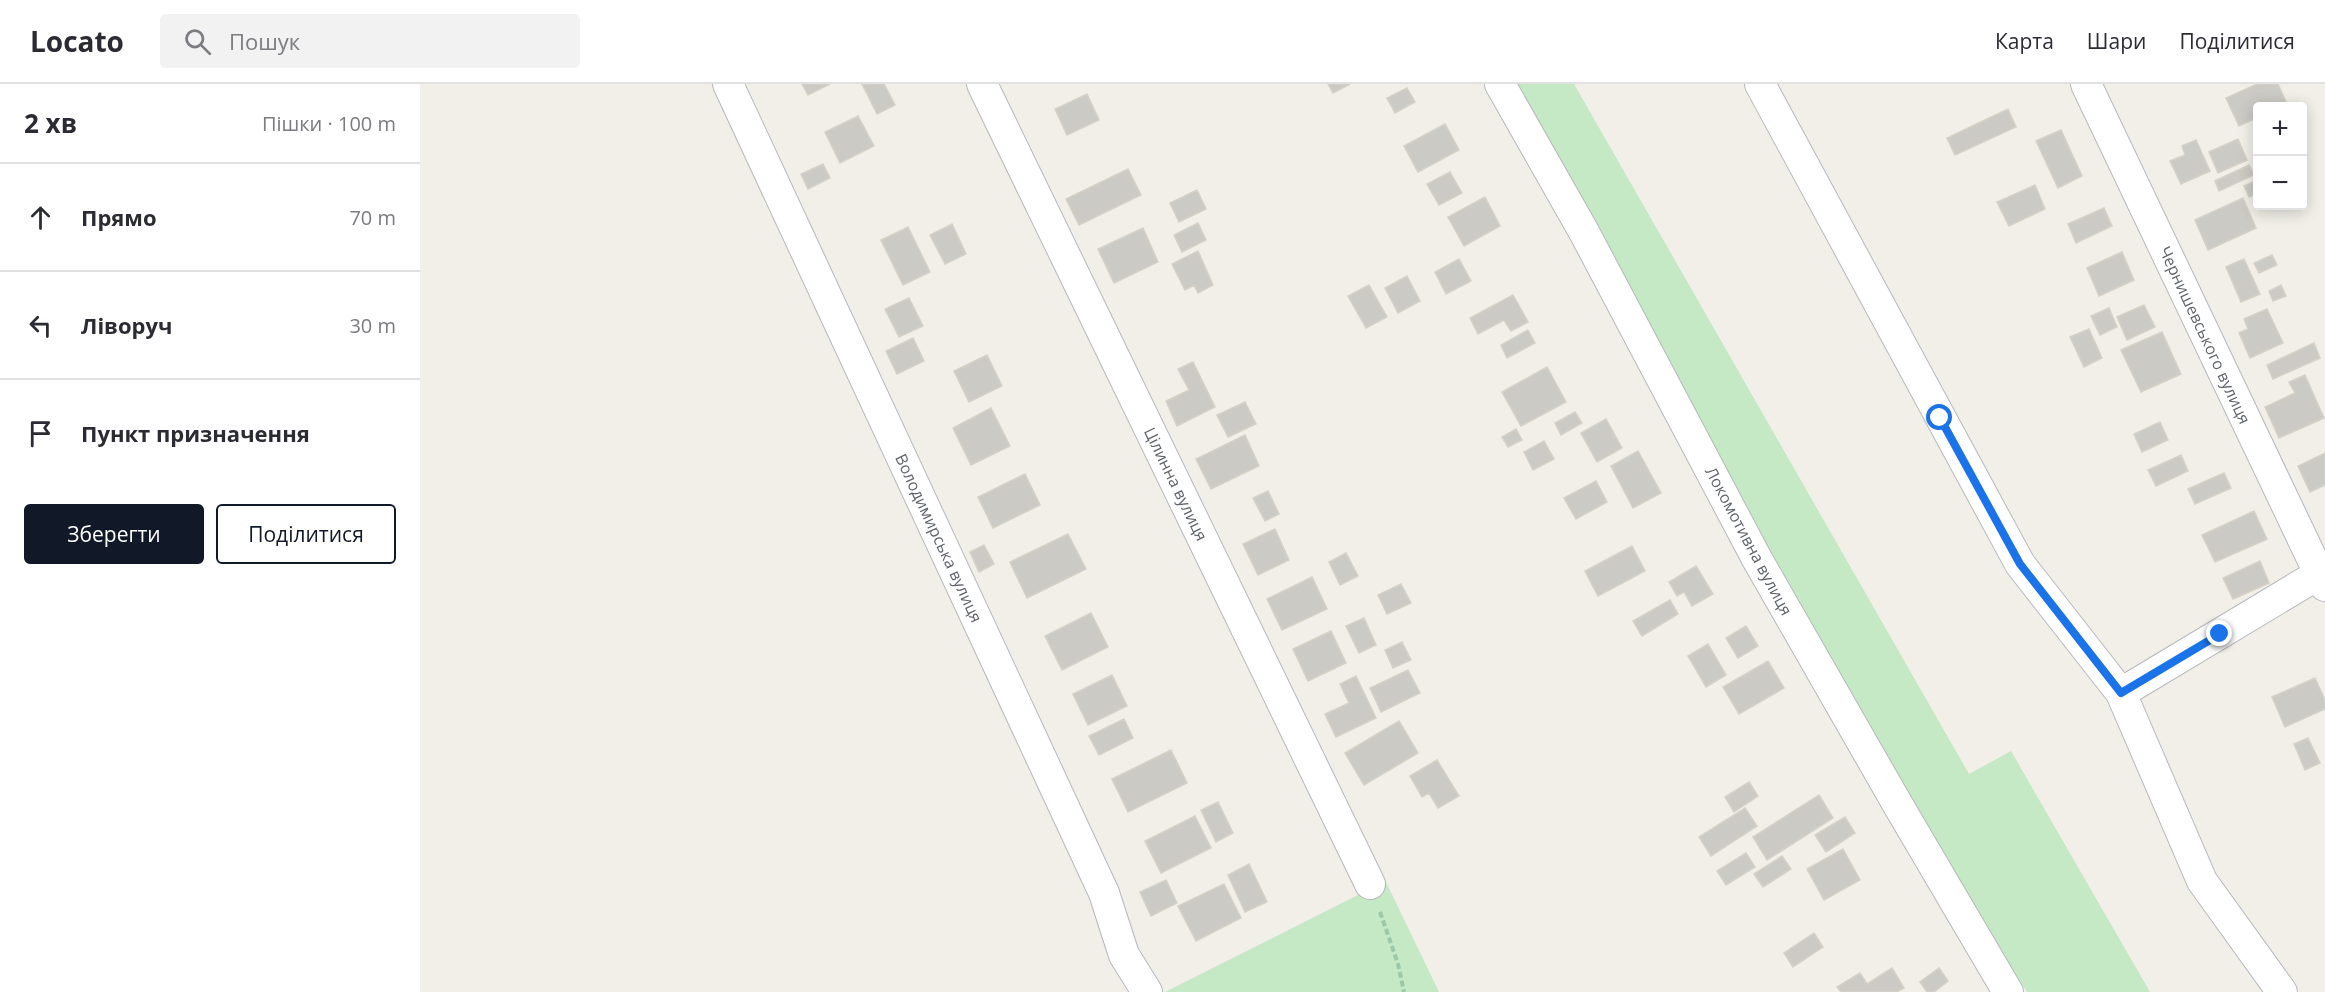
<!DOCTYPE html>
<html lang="uk">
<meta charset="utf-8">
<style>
:root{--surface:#fff;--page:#f2f2f3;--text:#2b2b33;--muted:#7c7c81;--line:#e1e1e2;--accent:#111827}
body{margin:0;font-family:"Open Sans",sans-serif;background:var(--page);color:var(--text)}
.controls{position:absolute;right:18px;top:18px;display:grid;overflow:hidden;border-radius:6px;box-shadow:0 3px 15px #0003}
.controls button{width:54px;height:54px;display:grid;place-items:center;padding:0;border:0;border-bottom:2px solid var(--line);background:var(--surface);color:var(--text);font:30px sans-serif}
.stop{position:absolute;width:18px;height:18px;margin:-14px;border:4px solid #1a73e8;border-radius:50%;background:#fff}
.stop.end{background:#1a73e8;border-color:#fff;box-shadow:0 2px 6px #0008}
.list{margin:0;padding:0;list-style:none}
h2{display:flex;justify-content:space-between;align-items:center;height:78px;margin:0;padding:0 24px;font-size:26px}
h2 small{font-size:20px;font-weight:400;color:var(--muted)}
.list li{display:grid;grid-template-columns:39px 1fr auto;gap:18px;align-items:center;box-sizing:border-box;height:108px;padding:0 24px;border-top:2px solid var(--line)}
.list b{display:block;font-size:22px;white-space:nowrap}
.list em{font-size:20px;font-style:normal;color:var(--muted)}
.actions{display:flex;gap:12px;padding:18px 24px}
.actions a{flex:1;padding:14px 0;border:2px solid var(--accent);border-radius:6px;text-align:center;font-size:21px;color:var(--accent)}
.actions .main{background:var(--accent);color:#fff}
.icon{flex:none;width:33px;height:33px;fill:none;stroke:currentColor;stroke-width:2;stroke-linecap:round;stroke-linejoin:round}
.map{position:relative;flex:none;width:1905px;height:908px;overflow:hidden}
header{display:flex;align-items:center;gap:36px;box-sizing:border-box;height:84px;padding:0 30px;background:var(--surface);border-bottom:2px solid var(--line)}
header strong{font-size:28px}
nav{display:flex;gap:33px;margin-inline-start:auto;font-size:21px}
.search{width:420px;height:54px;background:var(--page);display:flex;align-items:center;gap:15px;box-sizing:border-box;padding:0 21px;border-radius:6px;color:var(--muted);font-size:22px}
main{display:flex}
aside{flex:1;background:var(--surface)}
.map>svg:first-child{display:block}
</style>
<header>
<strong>Locato</strong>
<div class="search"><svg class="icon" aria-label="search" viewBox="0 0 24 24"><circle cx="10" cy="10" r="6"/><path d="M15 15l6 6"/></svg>Пошук</div>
<nav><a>Карта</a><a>Шари</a><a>Поділитися</a></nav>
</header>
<main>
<aside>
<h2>2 хв<small>Пішки · 100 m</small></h2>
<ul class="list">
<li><svg class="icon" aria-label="ahead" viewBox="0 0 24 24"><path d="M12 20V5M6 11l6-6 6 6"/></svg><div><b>Прямо</b></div><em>70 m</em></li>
<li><svg class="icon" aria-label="left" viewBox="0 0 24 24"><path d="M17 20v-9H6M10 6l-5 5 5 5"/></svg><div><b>Ліворуч</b></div><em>30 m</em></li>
<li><svg class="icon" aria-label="arrive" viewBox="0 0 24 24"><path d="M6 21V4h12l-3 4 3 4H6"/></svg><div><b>Пункт призначення</b></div></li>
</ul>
<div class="actions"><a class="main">Зберегти</a><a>Поділитися</a></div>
</aside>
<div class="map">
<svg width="1905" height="908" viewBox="0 0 1905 908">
<rect width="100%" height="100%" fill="#f1efe8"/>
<path fill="#c5e8c5" d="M1098,0h56l395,690 42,-23 139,241h-123l-23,-36 -236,-404 -170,-327z
M966,798l53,110h-274l195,-98z"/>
<path fill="#cccac5" stroke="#d6d1c6" stroke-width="1.5" d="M382,0h28l-22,11z
M442,0h22l11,21 -18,9z
M908,0h22l-17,9z
M1837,0h21l9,20 -6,2h-23v11l-19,9 -13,-28z
M987,4l8,14 -20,11 -8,-15z
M667,10l12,26 -32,15 -12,-26z
M1588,25l8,18 -61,28 -8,-17z
M438,32l16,30 -34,17 -15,-31z
M1025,40l14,26 -41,22 -14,-26z
M1641,46l21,46 -24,12 -22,-47z
M1818,55l9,21 -29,13 -9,-21z
M1776,56l14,31 -29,13 -11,-23 15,-6 -3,-9z
M403,80l7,14 -22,11 -7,-15z
M1829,81l5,10 -35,16 -4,-10z
M708,85l13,26 -62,30 -13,-26z
M1030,88l12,21 -23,12 -12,-21z
M1838,96v13l-9,4 -5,-11z
M1615,101l10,24 -36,17 -12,-24z
M777,106l9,19 -27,13 -9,-19z
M1065,113l15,29 -36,20 -16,-29z
M1823,114l13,30 -48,22 -13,-30z
M1684,124l8,18 -36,17 -8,-19z
M778,139l8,17 -24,12 -8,-17z
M532,140l14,30 -21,10 -15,-29z
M488,143l22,45 -27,13 -22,-45z
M723,144l15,34 -44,21 -16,-34z
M778,167l15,34 -15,8 -4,-8 -9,5 -13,-26z
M1702,168l12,28 -35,16 -12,-28z
M1852,171l5,10 -18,8 -5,-10z
M1039,175l12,22 -25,13 -11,-22z
M1824,175l16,35 -19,8 -15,-35z
M987,192l13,25 -22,12 -13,-25z
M949,201l18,32 -21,11 -18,-32z
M1861,201l5,11 -13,5 -4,-10z
M1093,211l15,27 -17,9 -7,-11 -26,14 -8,-16z
M489,214l14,28 -24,11 -14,-28z
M1724,221l11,22 -28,13 -10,-23z
M1689,224l8,19 -17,8 -9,-19z
M1847,225l16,34 -33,15 -11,-25 9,-4 -4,-10z
M1669,245l13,29 -18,9 -14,-30z
M1108,246l7,13 -28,15 -6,-13z
M1742,248l19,42 -40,18 -20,-42z
M493,254l11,23 -27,13 -11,-23z
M1894,259l6,15 -47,21 -6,-14z
M567,271l15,31 -33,16 -15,-31z
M773,278l22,45 -38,19 -11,-25 23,-11 -11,-21z
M1127,283l19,35 -45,24 -19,-34z
M1885,291l19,43 -45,20 -14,-31 30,-14 -6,-11z
M825,318l11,22 -28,13 -11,-22z
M571,324l19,38 -39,19 -18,-37z
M1155,328l7,11 -21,12 -6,-12z
M1186,335l16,29 -25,14 -16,-29z
M1740,338l8,18 -26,12 -8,-18z
M1096,345l6,11 -14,7 -6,-10z
M825,351l14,31 -48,23 -15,-30z
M1124,357l10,18 -21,11 -9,-18z
M1218,367l23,42 -28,15 -22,-42z
M1905,369v32l-15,7 -12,-26z
M1761,371l7,16 -32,15 -8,-16z
M1804,389l7,15 -36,16 -7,-15z
M605,390l15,31 -47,23 -15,-31z
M1176,397l11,21 -31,17 -12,-21z
M848,407l11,23 -14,7 -12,-23z
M1834,427l13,28 -52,23 -13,-27z
M855,445l14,31 -31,15 -15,-31z
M648,450l18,35 -59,29 -17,-36z
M564,461l10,19 -15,8 -9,-20z
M1212,462l13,25 -47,25 -13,-25z
M926,469l12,23 -18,9 -11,-23z
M1840,477l9,22 -36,16 -10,-21z
M1276,482l17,28 -21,12 -8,-14 -7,4 -8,-14z
M892,493l15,32 -45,21 -15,-31z
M981,500l10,19 -24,11 -9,-19z
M1250,516l8,14 -36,22 -9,-15z
M671,529l17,34 -46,23 -17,-34z
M944,534l12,27 -17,8 -13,-27z
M1326,542l12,20 -20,12 -12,-20z
M911,547l15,32 -38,18 -15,-32z
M982,558l9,18 -18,8 -8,-18z
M1288,560l18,31 -20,12 -18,-31z
M1348,577l16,27 -45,26 -16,-27z
M988,586l12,23 -39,19 -11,-24z
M692,591l15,31 -39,19 -15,-31z
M936,592l20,42 -40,19 -11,-23 24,-11 -9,-19z
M1895,594l10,22v9l-40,18 -13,-30z
M704,635l9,19 -34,17 -10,-19z
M979,637l19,32 -54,32 -19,-32z
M1888,654l12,25 -15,7 -11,-26z
M751,666l16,33 -59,29 -16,-33z
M1017,676l22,36 -21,12 -9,-15 -7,4 -12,-21z
M1329,698l9,14 -24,16 -9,-15z
M1399,711l14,23 -66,42 -14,-23z
M798,718l15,31 -17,9 -15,-32z
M1325,724l12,18 -46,30 -12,-19z
M775,732l16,32 -50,25 -16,-32z
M1425,733l10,16 -29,19 -11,-17z
M1423,765l17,31 -36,20 -17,-31z
M1326,769l9,14 -29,18 -9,-14z
M1362,772l9,13 -28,18 -9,-13z
M829,780l18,38 -22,10 -17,-37z
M746,796l11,23 -26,13 -11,-24z
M804,800l17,34 -45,23 -18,-35z
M1394,849l9,14 -30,20 -9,-14z
M1472,884l12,20 -7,4h-56l-4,-5 23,-14 7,11z
M1519,884l9,13 -14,11h-7l-7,-10z"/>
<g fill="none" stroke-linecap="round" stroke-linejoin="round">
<g stroke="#b5b8bc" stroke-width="32">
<path id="minor" d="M308,0l376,809 20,62 23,37
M562,0l388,800
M1080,0l84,148 173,327 141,246 110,187
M1340,0l260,480 101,129 81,188 80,111
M1666,0l239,502
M1701,609l198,-119"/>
</g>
<path stroke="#9cc7a9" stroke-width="4" stroke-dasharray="6 3" stroke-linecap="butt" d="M960,828l18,52 6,28"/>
<use href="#minor" stroke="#fff" stroke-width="30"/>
</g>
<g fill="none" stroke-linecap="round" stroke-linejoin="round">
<path stroke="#1a73e8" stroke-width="8" d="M1520,334l80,146 101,129 99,-59"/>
</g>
<g text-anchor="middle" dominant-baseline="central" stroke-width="6" stroke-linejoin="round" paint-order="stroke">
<g font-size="16" fill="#5f6368" stroke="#fff">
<text transform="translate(1785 251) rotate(65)">Чернишевського вулиця</text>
<text transform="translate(756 400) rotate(64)">Цілинна вулиця</text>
<text transform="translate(519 454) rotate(65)">Володимирська вулиця</text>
<text transform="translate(1329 457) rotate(62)">Локомотивна вулиця</text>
</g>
</g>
</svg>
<div class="controls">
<button>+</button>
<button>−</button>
</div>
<div class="stop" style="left:1520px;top:334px"></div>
<div class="stop end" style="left:1800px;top:550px"></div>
</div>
</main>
